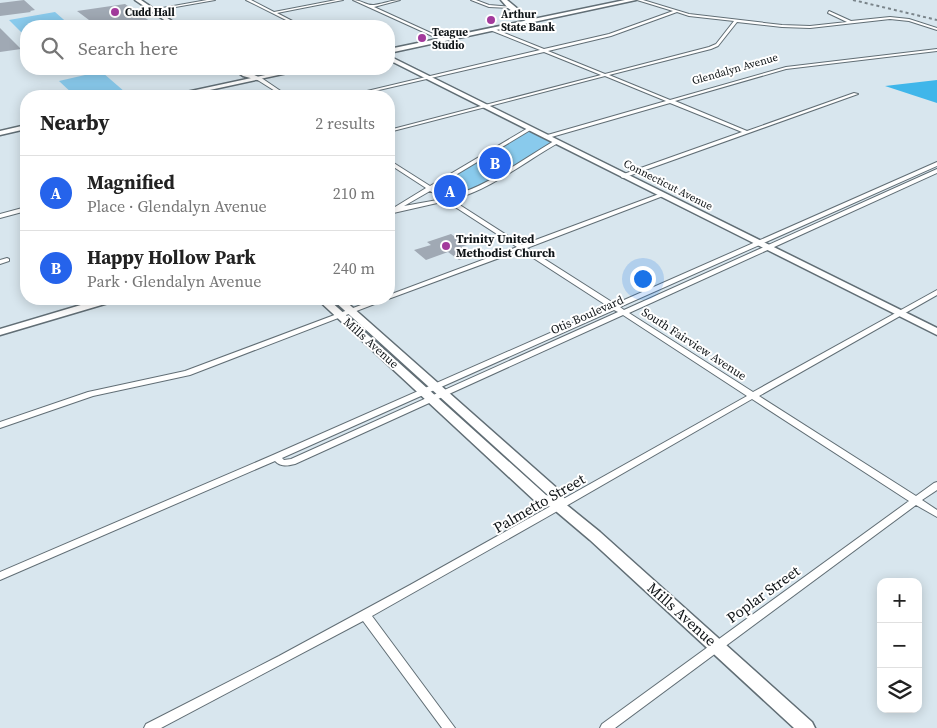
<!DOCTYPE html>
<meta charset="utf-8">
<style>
:root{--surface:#fff;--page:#f6f6f6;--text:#222;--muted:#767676;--line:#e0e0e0;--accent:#2563eb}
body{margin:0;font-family:"Source Serif 4",serif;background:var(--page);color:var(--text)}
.controls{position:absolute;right:15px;bottom:15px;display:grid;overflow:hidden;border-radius:10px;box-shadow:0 2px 12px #0003}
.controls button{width:45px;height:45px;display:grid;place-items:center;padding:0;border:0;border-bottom:1px solid var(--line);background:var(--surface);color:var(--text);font:25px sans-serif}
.you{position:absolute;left:642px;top:278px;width:18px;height:18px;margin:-12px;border:4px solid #fff;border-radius:50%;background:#1a73e8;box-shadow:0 0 0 8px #1a73e833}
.badge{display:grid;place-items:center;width:32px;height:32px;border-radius:50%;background:var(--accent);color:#fff;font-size:16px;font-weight:700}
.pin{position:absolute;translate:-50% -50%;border:2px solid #fff;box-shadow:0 1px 5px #0006}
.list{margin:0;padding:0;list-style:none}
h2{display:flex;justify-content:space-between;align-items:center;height:65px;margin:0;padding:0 20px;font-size:21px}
h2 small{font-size:16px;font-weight:400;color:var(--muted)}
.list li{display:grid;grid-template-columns:32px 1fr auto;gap:15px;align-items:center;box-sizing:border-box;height:75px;padding:0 20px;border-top:1px solid var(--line)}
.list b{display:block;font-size:19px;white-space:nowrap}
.list p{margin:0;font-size:16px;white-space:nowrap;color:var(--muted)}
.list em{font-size:16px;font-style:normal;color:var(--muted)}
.icon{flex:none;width:28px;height:28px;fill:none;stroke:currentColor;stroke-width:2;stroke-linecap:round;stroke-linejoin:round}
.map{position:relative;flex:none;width:937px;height:728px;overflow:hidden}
.search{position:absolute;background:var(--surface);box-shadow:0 2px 12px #0003;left:20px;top:20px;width:375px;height:55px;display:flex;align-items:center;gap:12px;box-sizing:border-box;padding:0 18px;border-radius:20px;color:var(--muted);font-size:19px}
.panel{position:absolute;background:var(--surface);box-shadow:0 2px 12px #0003;left:20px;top:90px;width:375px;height:215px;border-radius:20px}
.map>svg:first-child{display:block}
</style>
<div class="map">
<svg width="937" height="728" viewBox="0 0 937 728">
<rect width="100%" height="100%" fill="#d8e6ee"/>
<path fill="#89caec" d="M55,12l16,14h-45v11l-17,-17z
M98,72l5,1 22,19 -2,3 -48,1 -16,-15z
M530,129l26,13 -79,47 -30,11 -18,-12z"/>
<path fill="#3fb6ea" d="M937,80v23l-52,-17z"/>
<path fill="#a0a9b4" d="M24,0l11,10 -5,1 1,1 -31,4v-13z
M125,4l32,22h-60l-20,-15z
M0,28l21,21 -21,3z
M451,234l7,5 13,-4 8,6 -18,6 12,8 -14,5 -11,-8 -22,8 -12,-10 17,-5 -4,-3z"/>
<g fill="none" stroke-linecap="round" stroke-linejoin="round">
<g stroke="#616e75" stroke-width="2">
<path id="street" d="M207,0h8l-62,11 -2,-1z
M246,0h5l23,12 62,-12h7l-66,13 25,13h-4z
M353,0c8,0 14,6 21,5 9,-1 17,-5 26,-5l-26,7 70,32 -3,1z
M471,0h5l13,5 23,2 -2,1 -21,-1z
M637,0h6l46,14 93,11 28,1 37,-4 -19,-9 1,-2 22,10 39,-4 19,2 28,9v2l-28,-9 -19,-2 -80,9 -28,-1 -45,-5 -19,24 -7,3 -102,26 61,25 116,-33 151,-18v2l-151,18 -111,32 72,30 107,-38 4,1 -235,84 -2,-1v-2l121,-43 -72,-29 -122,35h-4v-2l122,-35 -61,-25 -216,56v-2l212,-55 -57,-23 -191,44h-7l194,-46 -50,-20v-2h2l52,21 65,-15 64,-23zM677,12l12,4 45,5 -18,23 -7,3 -104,27 -57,-23 63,-15z
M258,77h2l28,19h-5l-27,-17v-1z
M528,128l4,1 -98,59 14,9c39,-10 72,-36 106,-56h4v2c-35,20 -67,46 -106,57l70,45 137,-51h4v2l-136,52 88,56 322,-142v4l-317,141 4,3 313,-141v4l-308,140 124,79 184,-102v5l-178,101 157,100 18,-13 3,-1v8l-15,10 15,10v7l-21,-12 -301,223h-15l2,-4 307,-223 -157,-102 -205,118 -175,99 83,112h-13l-79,-107 -202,107h-17l2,-4 133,-68 131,-71 337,-189 -124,-81 -328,149c-8,2 -14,3 -20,-3l-275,119v-8l273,-117 336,-148 -88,-57 -130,48 -3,1 1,-4 128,-48 -71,-46 -57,13v-4l6,-1v-2l31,-19 -37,-24v-4l41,26zM430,191l13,8 -39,7zM614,310l4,2 -327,147 -7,1 -2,-2z
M26,207v4l-26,7v-4z
M7,258l2,1v2l-9,3v-4z
M377,299h9l-1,1 -195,75 -97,21 -93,32v-6l88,-30 97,-21z"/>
</g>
<g stroke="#616e75" stroke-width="3">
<path id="secondary" d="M135,0h6l38,26h-6z
M501,0h6l24,20v2h-4l-19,-14z
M389,56l548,272v7l-548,-275z
M233,69c7,0 22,6 28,9l-3,2 -15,-4z
M101,299h15l-1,2 -115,34v-6z
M317,299h11l218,196 3,1 -217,-197h11l216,191 6,9 -2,3 37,30 212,190 3,6h-21l-204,-188 -39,-33 -15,-5z"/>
</g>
<g stroke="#616e75" stroke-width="3">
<path id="primary" d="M625,0h11l-247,53v-4z
M293,69h13l-124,27h-14z
M26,125v4l-26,6v-4z"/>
</g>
<use href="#street" fill="#fff" fill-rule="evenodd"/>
<use href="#secondary" fill="#fff" fill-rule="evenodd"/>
<use href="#primary" fill="#fff" fill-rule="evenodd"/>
<path stroke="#7a848a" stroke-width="2" stroke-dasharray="3 3" stroke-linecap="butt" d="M853,0l84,20"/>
</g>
<g fill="#a33a9c" stroke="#fff" stroke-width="2">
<circle cx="115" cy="12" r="5"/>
<circle cx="491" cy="20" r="5"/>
<circle cx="422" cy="38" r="5"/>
<circle cx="446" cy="246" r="5"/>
</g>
<g text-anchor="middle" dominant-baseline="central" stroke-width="4" stroke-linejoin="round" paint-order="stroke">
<g font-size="11" font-weight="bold" fill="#0f1417" stroke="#fff" text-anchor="start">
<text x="125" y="12">Cudd Hall</text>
<text x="501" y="14">Arthur<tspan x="501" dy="13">State Bank</tspan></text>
<text x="432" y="32">Teague<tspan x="432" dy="13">Studio</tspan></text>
</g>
<g font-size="11" fill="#0f1417" stroke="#fff">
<text transform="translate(735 69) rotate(-16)">Glendalyn Avenue</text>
<text transform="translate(668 185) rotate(27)">Connecticut Avenue</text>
</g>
<g font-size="12" font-weight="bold" fill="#0f1417" stroke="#fff" text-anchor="start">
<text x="456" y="239">Trinity United<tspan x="456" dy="14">Methodist Church</tspan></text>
</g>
<g font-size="12" fill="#0f1417" stroke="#fff">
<text transform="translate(587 315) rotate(-24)">Otis Boulevard</text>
<text transform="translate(371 343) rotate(42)">Mills Avenue</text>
<text transform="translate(694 344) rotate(33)">South Fairview Avenue</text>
</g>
<g font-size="15" fill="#0f1417" stroke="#fff">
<text transform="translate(539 503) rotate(-30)">Palmetto Street</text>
<text transform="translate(763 594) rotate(-36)">Poplar Street</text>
<text transform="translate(682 614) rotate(42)">Mills Avenue</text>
</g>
</g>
</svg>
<div class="controls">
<button>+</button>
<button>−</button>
<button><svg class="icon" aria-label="layers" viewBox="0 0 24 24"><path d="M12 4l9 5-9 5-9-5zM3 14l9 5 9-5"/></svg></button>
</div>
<div class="you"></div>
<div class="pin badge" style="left:450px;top:191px">A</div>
<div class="pin badge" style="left:495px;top:163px">B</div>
<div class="search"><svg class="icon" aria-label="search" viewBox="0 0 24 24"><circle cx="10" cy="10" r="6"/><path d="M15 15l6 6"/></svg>Search here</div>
<section class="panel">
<h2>Nearby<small>2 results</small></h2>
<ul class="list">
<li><span class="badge">A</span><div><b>Magnified</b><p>Place · Glendalyn Avenue</p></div><em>210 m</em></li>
<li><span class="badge">B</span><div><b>Happy Hollow Park</b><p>Park · Glendalyn Avenue</p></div><em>240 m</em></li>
</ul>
</section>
</div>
